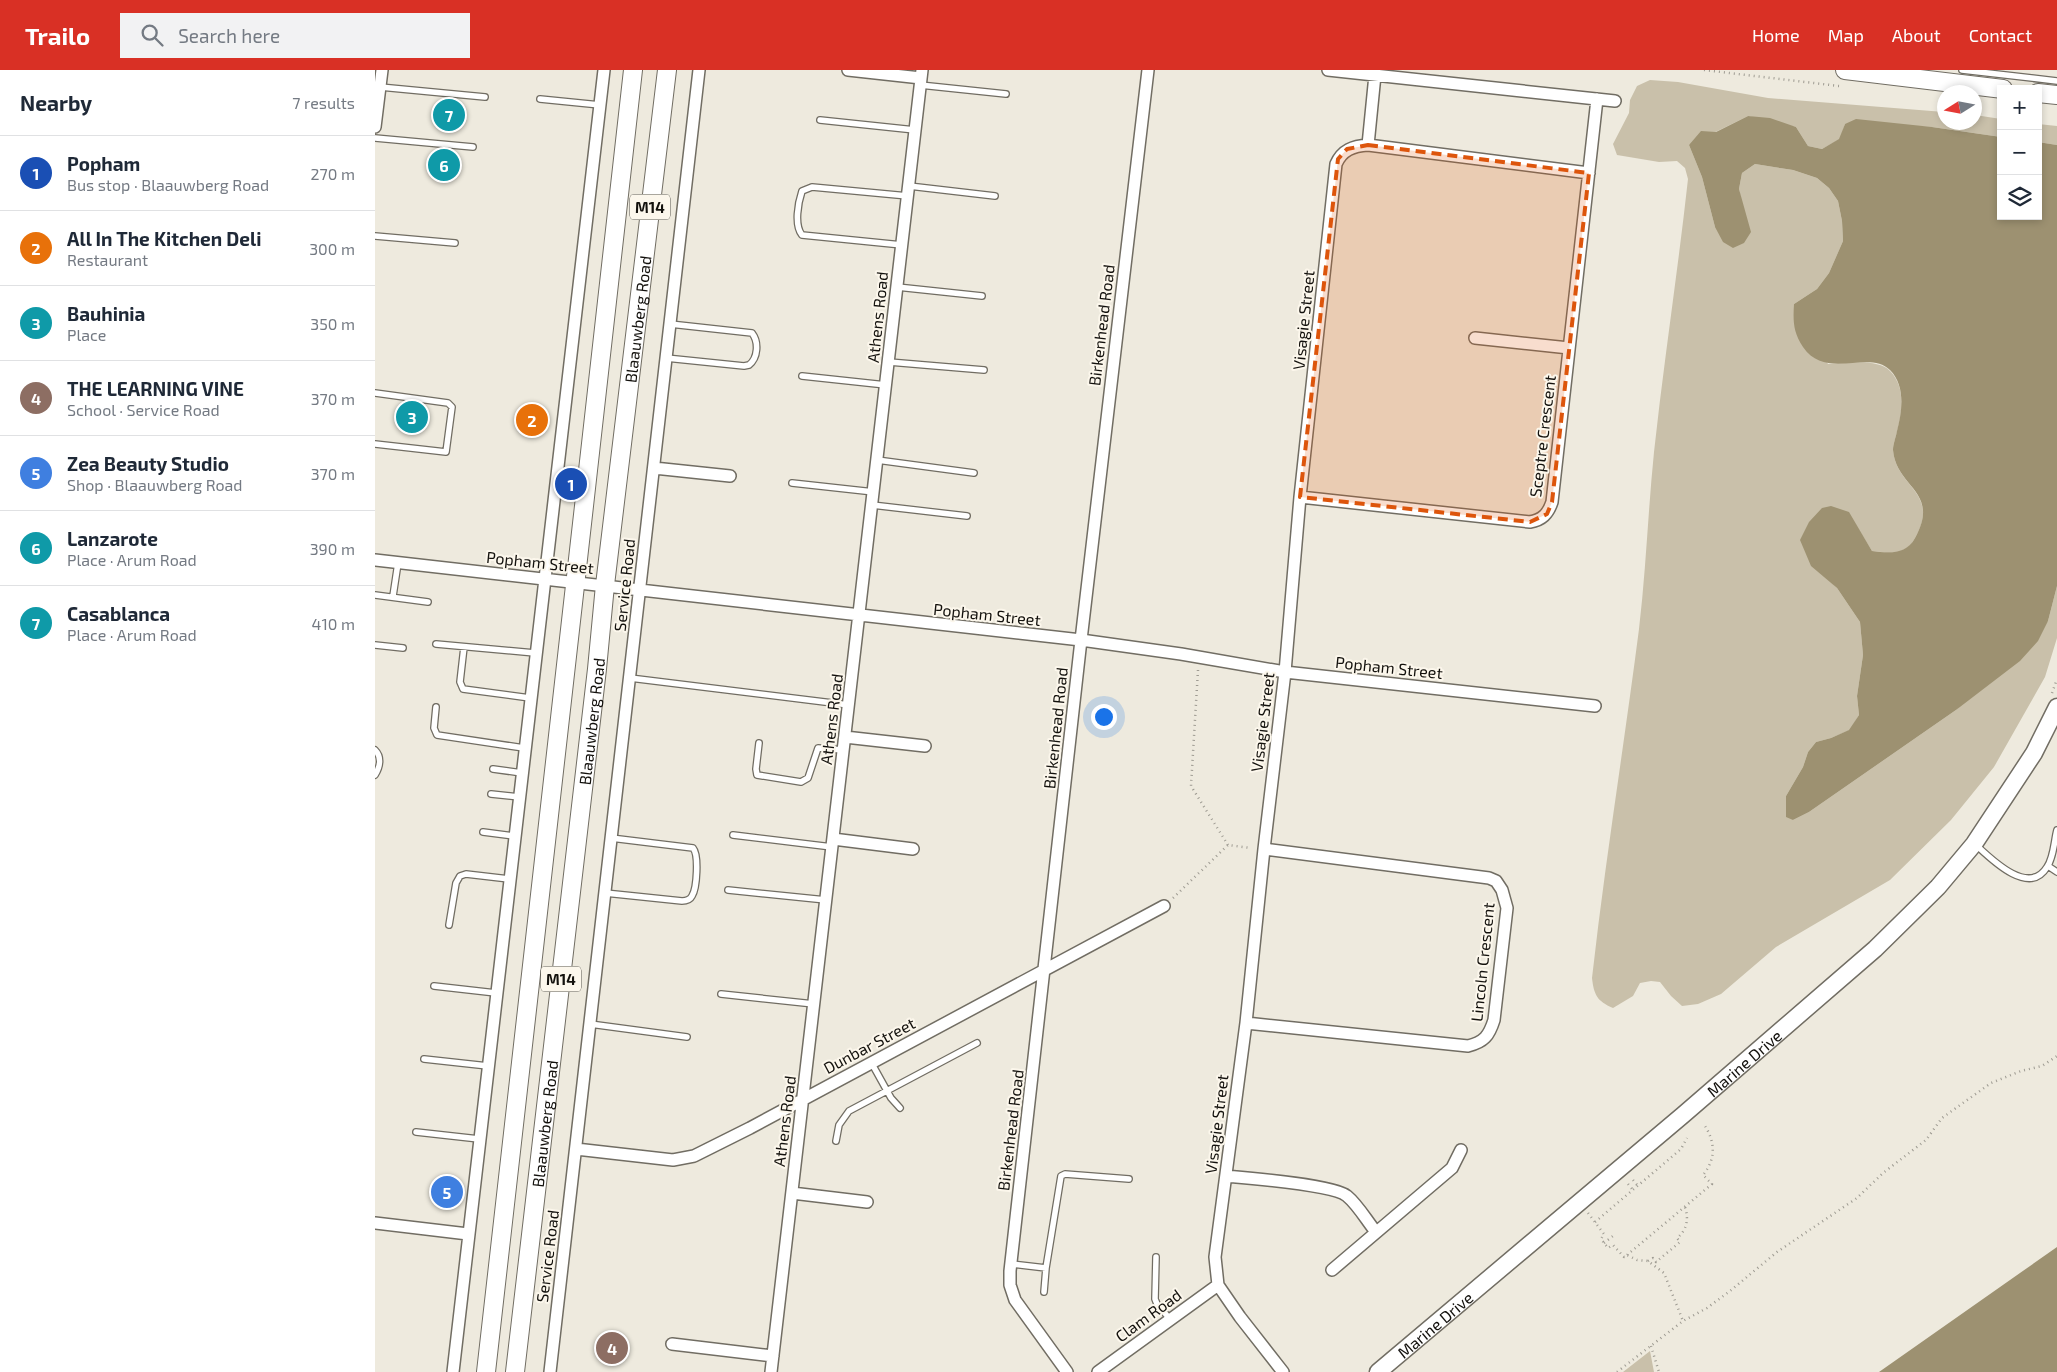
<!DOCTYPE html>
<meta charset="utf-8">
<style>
:root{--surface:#fff;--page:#f2f2f3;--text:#1f2937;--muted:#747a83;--line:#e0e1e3;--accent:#d93025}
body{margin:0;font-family:"Exo 2",sans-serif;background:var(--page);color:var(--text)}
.controls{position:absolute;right:15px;top:15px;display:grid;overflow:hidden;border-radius:0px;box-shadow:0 2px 8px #0003}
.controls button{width:45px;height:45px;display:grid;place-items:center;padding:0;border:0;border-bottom:1px solid var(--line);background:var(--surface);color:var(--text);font:25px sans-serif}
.compass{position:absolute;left:1562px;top:15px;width:45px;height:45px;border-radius:50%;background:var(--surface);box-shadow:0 2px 8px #0003;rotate:259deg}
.you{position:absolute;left:728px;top:646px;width:18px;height:18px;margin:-12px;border:4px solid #fff;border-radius:50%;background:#1a73e8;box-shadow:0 0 0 8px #1a73e833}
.badge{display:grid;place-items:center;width:32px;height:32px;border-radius:50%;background:var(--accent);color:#fff;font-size:16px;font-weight:700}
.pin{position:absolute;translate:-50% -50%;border:2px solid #fff;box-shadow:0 1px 5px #0006}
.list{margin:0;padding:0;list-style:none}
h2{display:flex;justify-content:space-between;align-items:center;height:65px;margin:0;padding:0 20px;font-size:21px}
h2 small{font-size:16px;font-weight:400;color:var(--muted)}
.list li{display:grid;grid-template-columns:32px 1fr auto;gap:15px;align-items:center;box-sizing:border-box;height:75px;padding:0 20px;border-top:1px solid var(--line)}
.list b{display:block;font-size:19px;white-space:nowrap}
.list p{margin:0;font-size:16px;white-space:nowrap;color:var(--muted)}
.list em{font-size:16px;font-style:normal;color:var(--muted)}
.icon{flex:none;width:28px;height:28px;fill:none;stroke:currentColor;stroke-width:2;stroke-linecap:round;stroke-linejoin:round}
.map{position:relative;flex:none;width:1682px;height:1302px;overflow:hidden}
header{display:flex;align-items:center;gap:30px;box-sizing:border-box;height:70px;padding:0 25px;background:var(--accent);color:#fff}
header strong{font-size:24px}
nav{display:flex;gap:28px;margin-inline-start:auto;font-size:18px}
.search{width:350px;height:45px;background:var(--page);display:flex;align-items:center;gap:12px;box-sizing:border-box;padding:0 18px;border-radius:0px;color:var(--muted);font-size:19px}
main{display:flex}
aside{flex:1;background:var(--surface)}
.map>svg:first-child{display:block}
</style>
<header>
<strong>Trailo</strong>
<div class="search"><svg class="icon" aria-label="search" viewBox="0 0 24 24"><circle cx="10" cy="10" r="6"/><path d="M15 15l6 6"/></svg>Search here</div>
<nav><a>Home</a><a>Map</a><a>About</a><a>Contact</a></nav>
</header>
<main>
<aside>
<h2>Nearby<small>7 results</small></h2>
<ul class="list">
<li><span class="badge" style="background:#1a4fb4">1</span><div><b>Popham</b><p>Bus stop · Blaauwberg Road</p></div><em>270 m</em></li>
<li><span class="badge" style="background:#e8710a">2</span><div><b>All In The Kitchen Deli</b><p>Restaurant</p></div><em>300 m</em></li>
<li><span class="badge" style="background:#0f9aa8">3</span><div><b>Bauhinia</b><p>Place</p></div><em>350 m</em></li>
<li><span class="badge" style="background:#8d6e63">4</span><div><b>THE LEARNING VINE</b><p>School · Service Road</p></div><em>370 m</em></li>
<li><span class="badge" style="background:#3f7fe0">5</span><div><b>Zea Beauty Studio</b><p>Shop · Blaauwberg Road</p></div><em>370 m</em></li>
<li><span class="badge" style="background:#0f9aa8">6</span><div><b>Lanzarote</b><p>Place · Arum Road</p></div><em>390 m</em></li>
<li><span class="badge" style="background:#0f9aa8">7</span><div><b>Casablanca</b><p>Place · Arum Road</p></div><em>410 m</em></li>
</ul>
</aside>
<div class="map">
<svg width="1682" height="1302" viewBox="0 0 1682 1302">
<rect width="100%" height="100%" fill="#eeeade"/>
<path fill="#c9c0aa" d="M1275,10l28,2 90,16 176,14 1,10h30v-7l26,4v18l-69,-10 -87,-3 -5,15 -18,10 -14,-3 -12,-19 -48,-11 -59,29 13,32 13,50 28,-17 -4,-21 3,-16 13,-9 38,6 24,8 12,10 9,13 4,20 1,20 -14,32 -12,16 -23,15 34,60c17,0 50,-6 62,7 16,16 12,41 7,61 -1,5 -4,12 -4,18 3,38 48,42 22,88 -9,18 -26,15 -43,13l-24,-39 -20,67 9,9 23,34 3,33 -6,41 2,19 -9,15 -19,8 -15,4 -8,10 -5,15 -17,29 7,24 16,-8 147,-102 92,-89 9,-35v52l-12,39 -51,90 -43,53 -61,60 -114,67 -55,47 -23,10 -16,2 -11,-10 -11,-14 -9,-1 -11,2 -7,13 -20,12c-16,-7 -19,-13 -21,-30 13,-116 32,-232 47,-349 7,-59 9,-118 15,-177 10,-92 24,-182 34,-273l-3,-11 -8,-7 -18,1 -42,-7 -4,-11 16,-31 1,-13 7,-14z
M1663,54l19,2v19l-19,-3z
M1275,1281l4,21h-31z"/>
<path fill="#9d9171" d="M1373,46l22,2 26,9 12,19 14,3 17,-10 6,-15 11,-5 76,8 69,10v79h37v-74l19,3v441l-9,35 -10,20 -18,20 -64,49 -147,102 -16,8 -7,-3v-21l17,-29 5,-15 8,-10 15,-4 18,-8 10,-15 -2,-19 6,-41 -3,-33 -23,-34 -26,-22 -11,-26 9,-18 13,-14 9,-2 18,6 23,39c17,2 34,4 43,-13 26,-47 -19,-50 -22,-88 0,-6 3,-13 4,-19 5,-19 9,-45 -7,-61 -21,-21 -64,11 -87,-23 -10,-15 -10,-26 -9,-43l23,-15 12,-16 14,-32 -1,-20 -4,-20 -9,-13 -12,-10 -24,-8 -38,-6 -13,9 -3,16 12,43 -7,11 -11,5 -10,-6 -8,-15 -13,-50 -13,-32 12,-14 15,1z
M1682,1177v125h-178z"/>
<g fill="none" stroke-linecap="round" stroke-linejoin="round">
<g stroke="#716d63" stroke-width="8">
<path id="service" d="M1587,0l95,11
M545,15l86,9
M5,17l105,10
M165,29l60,6
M445,50l95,10
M0,68l98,9
M534,116l86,10
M0,166l80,7
M527,175l-100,-10c-8,-10 -4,-32 0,-44l10,-4 96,9
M522,217l85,9
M291,288l78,8 5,-1c9,-7 10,-23 3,-32l-82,-9
M514,292l95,8
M427,306l84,9
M0,323l73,10 4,4 -6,45 -71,-8
M502,390l97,13
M417,413l82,9
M497,435l95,11
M0,525l53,7
M18,526l5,-33
M61,574l99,9
M0,575l28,3
M89,577l-4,35 3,7 67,9
M255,608l219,27
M61,637l-2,21 3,7 87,13
M384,673l-3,26 1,6 44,7 7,-4 10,-30 26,2
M0,680c7,7 5,17 0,25
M118,699l29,4
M116,724l28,3
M108,762l31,4
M358,765l99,12
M1601,775c15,14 53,52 71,22 7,-10 7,-26 10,-37
M1673,796l9,6
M353,820l98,10
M230,823l77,8c4,0 8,-1 10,-5 5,-8 7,-41 1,-48l-82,-10
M74,855l7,-42 4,-7 6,-2 43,5
M59,916l62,7
M346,924l93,10
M215,954l97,13
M49,989l64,7
M496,992l20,36 9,10
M41,1062l63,7
M461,1071l3,-16 10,-14 128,-68
M781,1187l-1,42 2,5 13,15
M636,1194l35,4 -2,24
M671,1198l15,-92 4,-2 64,5"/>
</g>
<g stroke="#716d63" stroke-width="14">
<path id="minor" d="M473,0l73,8
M953,0l287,31
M0,57l7,-57
M993,75l7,-70
M1100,268l94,10
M279,398l76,8
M925,427l230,25c12,-2 18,-8 22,-20l45,-403
M0,490l706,80 100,14 104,18 310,34
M470,667l80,9
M458,769l80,10
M871,953l222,23c16,-4 21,-10 26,-26l13,-112 -5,-18 -6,-9 -7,-3 -225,-29
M201,1079l97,11 21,-4 56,-28 414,-222
M851,1106c22,2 108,9 121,20 11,9 20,25 29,36
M417,1123l75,9
M0,1153l93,11
M957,1200l120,-102 9,-18
M297,1274l101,12
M78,1302l151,-1302
M175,1302l149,-1302
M396,1302l151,-1302
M692,1302l-52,-72 -5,-15v-14l71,-631 67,-570
M723,1302l120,-87
M908,1302l-43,-55 -22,-32 -3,-28 31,-234 18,-174 21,-177 15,-175 36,-333c6,-14 17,-18 32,-19l221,28"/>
</g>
<g stroke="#716d63" stroke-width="19">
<g id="secondary">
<path id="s1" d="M1003,1302l305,-257 192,-166 63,-62 36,-43 60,-91 23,-46"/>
</g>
</g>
<g stroke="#716d63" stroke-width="20">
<g id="primary">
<path d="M1470,0l158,19"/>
<path d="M1663,23l19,2"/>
<path d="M111,1302c50,-434 98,-868 147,-1302"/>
<path id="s2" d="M140,1302l82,-703 8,-84 62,-515"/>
</g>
</g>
<path stroke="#9e9b92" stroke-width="2.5" stroke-dasharray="1 4" stroke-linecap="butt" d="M1329,0l135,16
M823,600l-7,116 37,59
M1677,623l5,-14
M798,828l55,-53 23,3
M1258,1110l5,6
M1253,1114l5,6
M1213,1143l16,21 -3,5 7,9 5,-3 11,12 3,-2 10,5 11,1 16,12 19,48
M1220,1152l86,-73 6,-11
M1229,1173l9,-7
M1252,1185l85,-71 -9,-9c14,-17 12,-35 0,-52
M1273,1191l5,-3 3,4 24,-20 -3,-4c10,-8 12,-19 8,-31
M1276,1276l8,26
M1242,1302l66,-51 24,-13 23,-17 47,-39 80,-54 26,-25 43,-33 16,-22 49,-35 30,-12 21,-5 15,-10"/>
<use href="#service" stroke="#fff" stroke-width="5.5"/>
<use href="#minor" stroke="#fff" stroke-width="11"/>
<use href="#secondary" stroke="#fff" stroke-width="16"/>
<use href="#primary" stroke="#fff" stroke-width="18"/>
</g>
<path fill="#dd550c" fill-opacity="0.2" stroke="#dd550c" stroke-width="4" stroke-dasharray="10 6" stroke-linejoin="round" d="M993,75l221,28 -37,329 -5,12 -17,8 -230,-25 38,-338 9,-10z"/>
<g text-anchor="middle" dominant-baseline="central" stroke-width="4" stroke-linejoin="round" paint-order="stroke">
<g fill="#fcf7ec" stroke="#595650" stroke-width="1">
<rect x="255" y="124.5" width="40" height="25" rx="4"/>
<rect x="166" y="896.5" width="40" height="25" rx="4"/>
</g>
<g font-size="15" font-weight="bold" fill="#13110d">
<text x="275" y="137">M14</text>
<text x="186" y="909">M14</text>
</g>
<g font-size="16" fill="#13110d" stroke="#fcf7ec">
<text transform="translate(502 247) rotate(-84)">Athens Road</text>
<text stroke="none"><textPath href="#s2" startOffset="1060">Blaauwberg Road</textPath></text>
<text transform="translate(928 250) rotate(-84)">Visagie Street</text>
<text transform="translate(726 255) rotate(-83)">Birkenhead Road</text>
<text transform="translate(1167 366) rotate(-83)">Sceptre Crescent</text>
<text transform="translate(165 492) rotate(6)">Popham Street</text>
<text transform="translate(249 515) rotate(-84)">Service Road</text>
<text transform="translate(612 544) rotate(6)">Popham Street</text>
<text transform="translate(1014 597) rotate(6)">Popham Street</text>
<text transform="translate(456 649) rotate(-83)">Athens Road</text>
<text stroke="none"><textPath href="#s2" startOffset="655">Blaauwberg Road</textPath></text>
<text transform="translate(887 652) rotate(-83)">Visagie Street</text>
<text transform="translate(680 658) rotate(-84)">Birkenhead Road</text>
<text transform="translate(1107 892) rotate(-84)">Lincoln Crescent</text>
<text transform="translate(494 975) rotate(-28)">Dunbar Street</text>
<text stroke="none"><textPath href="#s1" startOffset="479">Marine Drive</textPath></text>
<text transform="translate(409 1051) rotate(-83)">Athens Road</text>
<text stroke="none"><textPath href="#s2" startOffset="250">Blaauwberg Road</textPath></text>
<text transform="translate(841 1054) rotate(-83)">Visagie Street</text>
<text transform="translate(635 1060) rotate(-83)">Birkenhead Road</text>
<text transform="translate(172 1186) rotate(-83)">Service Road</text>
<text transform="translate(773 1245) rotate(-36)">Clam Road</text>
<text stroke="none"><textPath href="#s1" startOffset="74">Marine Drive</textPath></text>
</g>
</g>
</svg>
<div class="controls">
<button>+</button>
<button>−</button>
<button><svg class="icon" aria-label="layers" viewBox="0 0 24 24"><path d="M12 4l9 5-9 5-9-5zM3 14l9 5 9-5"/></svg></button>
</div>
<svg class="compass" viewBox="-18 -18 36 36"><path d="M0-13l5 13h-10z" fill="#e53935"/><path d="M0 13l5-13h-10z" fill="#747a83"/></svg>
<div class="you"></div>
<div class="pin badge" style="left:196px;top:414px;background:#1a4fb4">1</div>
<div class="pin badge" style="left:157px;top:350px;background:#e8710a">2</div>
<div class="pin badge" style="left:37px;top:347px;background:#0f9aa8">3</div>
<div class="pin badge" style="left:237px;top:1278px;background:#8d6e63">4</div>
<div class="pin badge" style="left:72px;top:1122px;background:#3f7fe0">5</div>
<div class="pin badge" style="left:69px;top:95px;background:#0f9aa8">6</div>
<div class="pin badge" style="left:74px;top:45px;background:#0f9aa8">7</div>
</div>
</main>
